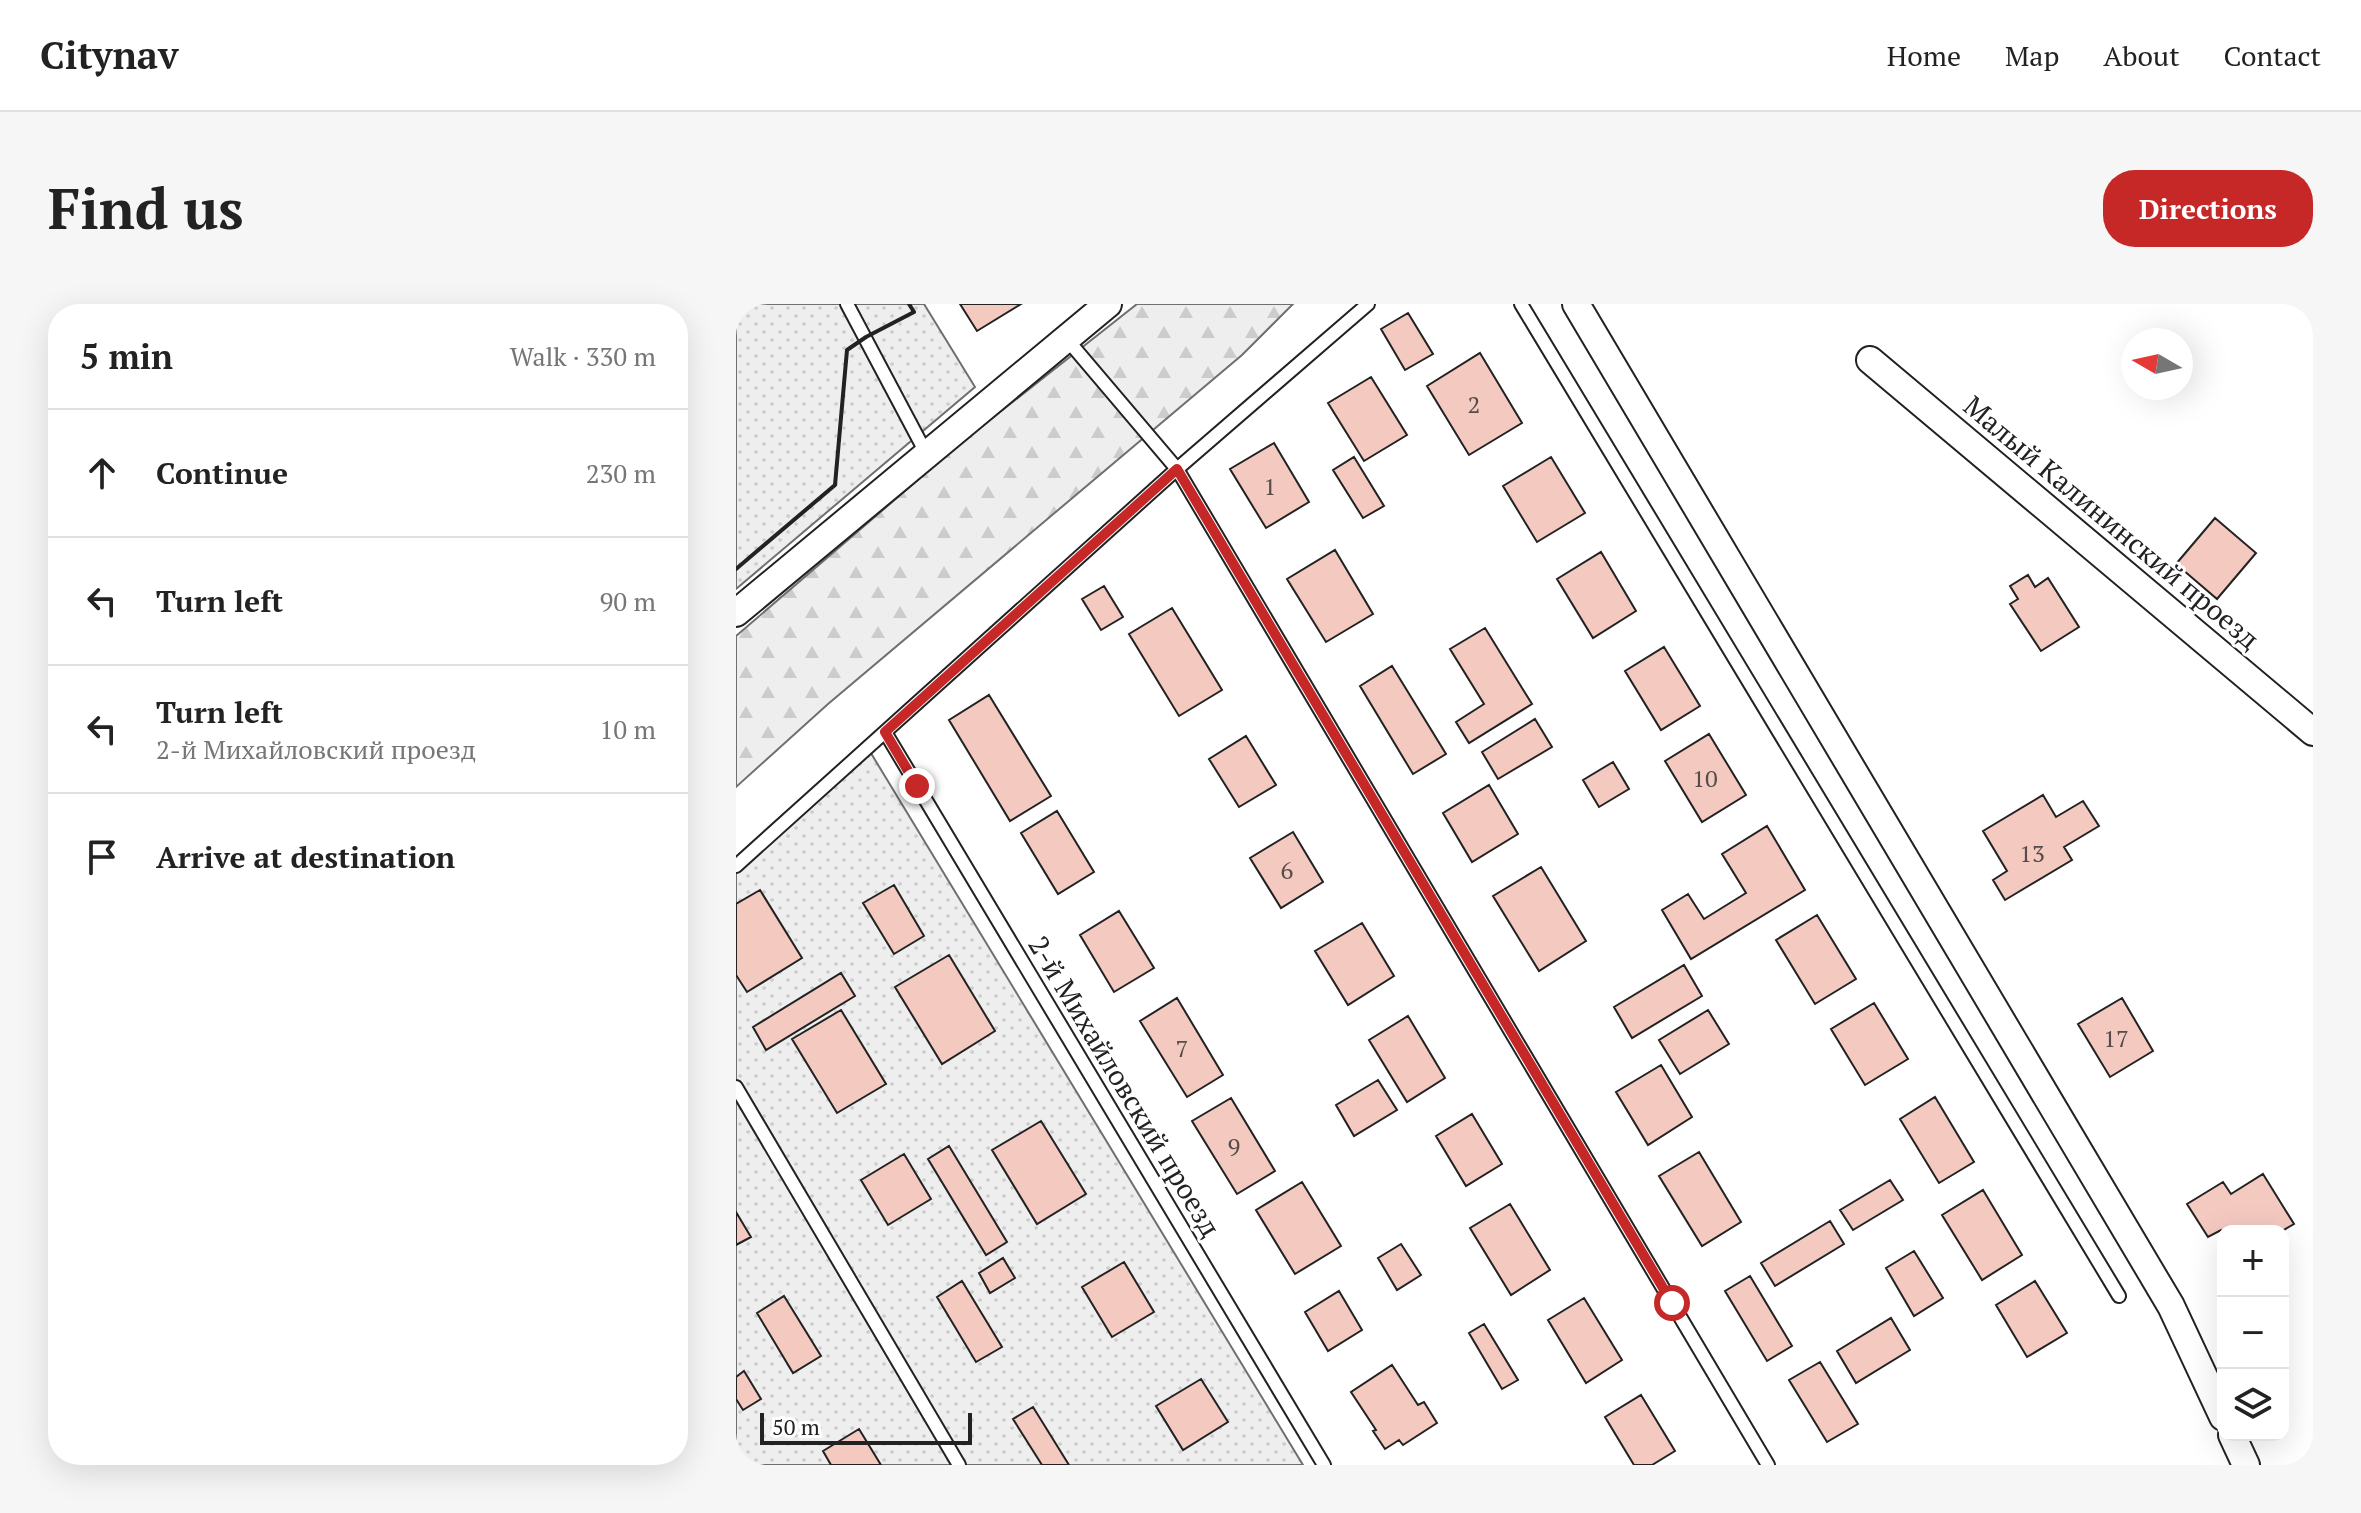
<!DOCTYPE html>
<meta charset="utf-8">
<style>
:root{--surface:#fff;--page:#f6f6f6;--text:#222;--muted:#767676;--line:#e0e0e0;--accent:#c62828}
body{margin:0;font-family:"PT Serif",serif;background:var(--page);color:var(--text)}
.controls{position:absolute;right:24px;bottom:24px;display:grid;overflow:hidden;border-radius:16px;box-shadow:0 8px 32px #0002}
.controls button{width:72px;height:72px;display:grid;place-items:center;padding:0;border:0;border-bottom:2px solid var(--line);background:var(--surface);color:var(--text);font:40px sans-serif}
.compass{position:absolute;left:1385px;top:24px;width:72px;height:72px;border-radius:50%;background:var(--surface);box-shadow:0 8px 32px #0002;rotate:279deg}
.scale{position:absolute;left:24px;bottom:20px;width:212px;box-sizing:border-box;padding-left:8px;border:4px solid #222;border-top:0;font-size:22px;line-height:28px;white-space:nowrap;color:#222;-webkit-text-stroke:6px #fff;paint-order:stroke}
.stop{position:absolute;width:24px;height:24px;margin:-18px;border:6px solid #c62828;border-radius:50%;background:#fff}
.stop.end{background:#c62828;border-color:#fff;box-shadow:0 2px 8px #0008}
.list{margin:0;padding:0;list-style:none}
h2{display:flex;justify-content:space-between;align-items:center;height:104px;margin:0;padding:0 32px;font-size:34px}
h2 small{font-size:26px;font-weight:400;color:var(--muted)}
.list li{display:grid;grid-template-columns:52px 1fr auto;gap:24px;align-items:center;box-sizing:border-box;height:128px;padding:0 32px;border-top:2px solid var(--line)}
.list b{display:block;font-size:30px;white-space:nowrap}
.list p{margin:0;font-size:26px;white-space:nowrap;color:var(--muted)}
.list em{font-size:26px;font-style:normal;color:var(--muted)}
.icon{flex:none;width:44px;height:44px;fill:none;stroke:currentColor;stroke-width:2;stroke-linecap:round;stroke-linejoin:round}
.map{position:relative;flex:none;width:1577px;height:1161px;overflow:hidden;border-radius:32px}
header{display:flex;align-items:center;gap:48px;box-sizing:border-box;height:112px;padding:0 40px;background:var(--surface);border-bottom:2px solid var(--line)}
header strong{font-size:38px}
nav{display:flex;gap:44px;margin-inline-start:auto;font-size:28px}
.intro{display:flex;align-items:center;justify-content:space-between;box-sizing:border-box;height:192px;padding:0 48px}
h1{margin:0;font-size:56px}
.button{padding:20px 36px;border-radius:32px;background:var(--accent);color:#fff;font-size:28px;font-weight:700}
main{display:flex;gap:48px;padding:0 48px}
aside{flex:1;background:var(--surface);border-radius:32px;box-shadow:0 8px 32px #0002}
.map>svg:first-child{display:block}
</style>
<header>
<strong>Citynav</strong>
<nav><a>Home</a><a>Map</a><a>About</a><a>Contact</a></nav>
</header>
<div class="intro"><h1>Find us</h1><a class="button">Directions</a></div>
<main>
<aside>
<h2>5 min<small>Walk · 330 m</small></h2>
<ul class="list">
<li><svg class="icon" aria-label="ahead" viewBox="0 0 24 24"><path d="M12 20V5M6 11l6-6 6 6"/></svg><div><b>Continue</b></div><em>230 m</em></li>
<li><svg class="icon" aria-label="left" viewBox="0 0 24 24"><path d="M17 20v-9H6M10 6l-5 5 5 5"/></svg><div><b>Turn left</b></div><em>90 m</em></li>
<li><svg class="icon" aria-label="left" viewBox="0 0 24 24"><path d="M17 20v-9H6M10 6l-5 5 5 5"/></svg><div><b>Turn left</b><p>2-й Михайловский проезд</p></div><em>10 m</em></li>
<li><svg class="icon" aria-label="arrive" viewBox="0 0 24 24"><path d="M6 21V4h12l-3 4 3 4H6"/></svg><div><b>Arrive at destination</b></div></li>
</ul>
</aside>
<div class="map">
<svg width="1577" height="1161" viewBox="0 0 1577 1161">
<defs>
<pattern id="grass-dots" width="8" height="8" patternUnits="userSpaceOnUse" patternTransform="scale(2)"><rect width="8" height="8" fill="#eee"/><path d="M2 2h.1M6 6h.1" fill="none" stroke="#ccc" stroke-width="1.8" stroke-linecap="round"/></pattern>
<pattern id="forest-firs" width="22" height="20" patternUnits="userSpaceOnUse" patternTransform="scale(2)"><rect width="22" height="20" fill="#eee"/><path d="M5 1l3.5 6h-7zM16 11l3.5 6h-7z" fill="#ccc"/></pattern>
</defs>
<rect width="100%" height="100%" fill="#fff"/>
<path fill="url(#grass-dots)" stroke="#6f6f6f" stroke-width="2" d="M0,0h188l51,83 -239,202z
M130,441l437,720h-567v-604z"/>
<path fill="url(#forest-firs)" stroke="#6f6f6f" stroke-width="2" d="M401,0h156l-51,51 -414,349 -92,83v-151l226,-194z"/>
<path fill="#f3c9c0" stroke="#222" stroke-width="2" d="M224,0h61l-44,27z
M672,9l25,41 -28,16 -24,-41z
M744,49l42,70 -53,32 -42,-69z
M635,73l36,58 -43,26 -36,-58z
M538,139l35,59 -43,26 -36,-59z
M618,153l30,49 -21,12 -30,-48z
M815,153l34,56 -48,29 -34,-56z
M1479,214l41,35 -39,46 -41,-35z
M599,246l38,64 -47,28 -39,-63z
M865,248l35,59 -43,27 -36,-59z
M1292,271l7,12 13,-9 31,49 -38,24 -31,-47 8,-5 -8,-13z
M368,282l19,31 -22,13 -19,-31z
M436,304l50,82 -43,26 -50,-82z
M749,324l47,76 -63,39 -13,-21 28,-18 -34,-55z
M928,343l36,59 -39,24 -36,-59z
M656,362l54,88 -33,20 -53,-88z
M253,391l62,101 -41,25 -61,-101z
M799,415l17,28 -54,32 -16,-27z
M973,430l37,61 -44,27 -37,-61z
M510,432l30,49 -37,22 -30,-48z
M877,458l16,27 -30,18 -16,-27z
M753,481l29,49 -46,28 -29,-49z
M1307,491l13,22 27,-16 16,25 -35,21 8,13 -67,40 -12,-20 14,-9 -24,-40z
M321,507l37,61 -36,22 -37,-61z
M1031,522l38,64 -114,69 -29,-49 26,-16 16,25 42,-26 -24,-39z
M557,528l30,50 -42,26 -31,-50z
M805,563l45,74 -47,30 -46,-75z
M158,581l30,51 -30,18 -31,-51z
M24,586l42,68 -55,34 -11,-17v-71z
M383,607l35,57 -40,24 -34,-57z
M1081,611l39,64 -41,25 -39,-64z
M626,619l32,53 -46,29 -33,-54z
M213,651l46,76 -53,33 -47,-77z
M948,661l18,31 -70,42 -18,-31z
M105,669l14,23 -89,54 -13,-23z
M441,694l46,77 -36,22 -47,-76z
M1386,694l31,53 -43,26 -32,-53z
M1138,699l34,56 -43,26 -34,-56z
M105,706l45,74 -49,29 -45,-74z
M972,706l21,34 -49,30 -21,-34z
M672,712l37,62 -38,24 -38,-62z
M925,761l31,52 -44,28 -32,-53z
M642,776l19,30 -43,26 -18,-31z
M1199,793l39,65 -35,21 -39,-64z
M495,794l44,73 -38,23 -45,-73z
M736,810l30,50 -36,22 -30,-50z
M305,817l45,73 -49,30 -45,-74z
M213,842l58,96 -21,13 -58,-96z
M963,848l42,70 -39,24 -43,-70z
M168,850l27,45 -43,26 -27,-45z
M1527,870l31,50 -12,7h-59v2l-2,-3 -13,7 -21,-33 36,-22 8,12z
M1154,876l13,20 -50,30 -13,-20z
M566,878l39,64 -46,28 -39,-64z
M1247,886l39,65 -40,25 -40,-65z
M774,900l40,66 -39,25 -41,-67z
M0,908l15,25 -15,8z
M1094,917l14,23 -69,42 -14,-23z
M665,940l20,31 -24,15 -19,-32z
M1178,947l29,47 -29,18 -28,-48z
M267,954l12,20 -25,15 -11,-20z
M388,958l30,50 -42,25 -30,-50z
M1014,972l42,70 -25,15 -42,-70z
M226,977l40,66 -26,15 -39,-65z
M1299,977l32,52 -40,24 -31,-52z
M603,987l23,39 -34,21 -23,-39z
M48,992l37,60 -28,17 -36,-60z
M848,994l38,62 -36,23 -38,-63z
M1155,1014l19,32 -54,33 -19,-32z
M748,1020l34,56 -16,9 -33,-56z
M1084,1058l38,62 -31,18 -38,-62z
M656,1061l26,40 6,-3 13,21 -34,22 -4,-5 -14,9 -12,-18 3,-1 -25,-38z
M8,1067l17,28 -18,11 -7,-11v-22z
M465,1075l27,43 -45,28 -27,-44z
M905,1091l34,56 -23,14h-18l-29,-48z
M297,1103l36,58h-27l-29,-46z
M123,1125l22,36h-50l-8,-14z"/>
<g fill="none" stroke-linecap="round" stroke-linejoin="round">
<g stroke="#222" stroke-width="16">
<path id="lane" d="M111,0l79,149
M785,0l598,992
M329,33l112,132 591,996
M149,428l439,733
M0,562l441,-397 191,-165
M0,783l223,378"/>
</g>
<g stroke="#222" stroke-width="30">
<path id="street" d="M840,0l595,1002 52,111
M1134,56l443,372
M0,309l372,-309
M1496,1131l14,30"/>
</g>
<use href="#lane" stroke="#fff" stroke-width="12"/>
<use href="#street" stroke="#fff" stroke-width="26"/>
<path stroke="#222" stroke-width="4" d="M0,265l99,-84 12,-135 19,-13 48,-25 -5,-8"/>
</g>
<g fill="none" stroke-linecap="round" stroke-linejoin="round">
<path stroke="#c62828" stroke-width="10" d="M181,482l-32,-54 292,-263 495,834"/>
</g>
<g text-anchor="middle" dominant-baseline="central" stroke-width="6" stroke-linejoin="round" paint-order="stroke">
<g font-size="24" fill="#564c4a">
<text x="738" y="100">2</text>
<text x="534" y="182">1</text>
<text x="969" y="474">10</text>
<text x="1296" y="549">13</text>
<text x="551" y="566">6</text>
<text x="1380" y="734">17</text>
<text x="446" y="744">7</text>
<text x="498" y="842">9</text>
</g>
<g font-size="28" fill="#222" stroke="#fff">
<text transform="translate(1376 218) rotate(40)">Малый Калининский проезд</text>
<text transform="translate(389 782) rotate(59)">2-й Михайловский проезд</text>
</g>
</g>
</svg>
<div class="controls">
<button>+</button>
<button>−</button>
<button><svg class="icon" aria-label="layers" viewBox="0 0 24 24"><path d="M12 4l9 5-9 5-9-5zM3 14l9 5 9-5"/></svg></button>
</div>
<svg class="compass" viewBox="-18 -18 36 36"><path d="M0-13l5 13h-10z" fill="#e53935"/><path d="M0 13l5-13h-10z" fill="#767676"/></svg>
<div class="scale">50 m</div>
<div class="stop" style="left:936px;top:999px"></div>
<div class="stop end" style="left:181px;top:482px"></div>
</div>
</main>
